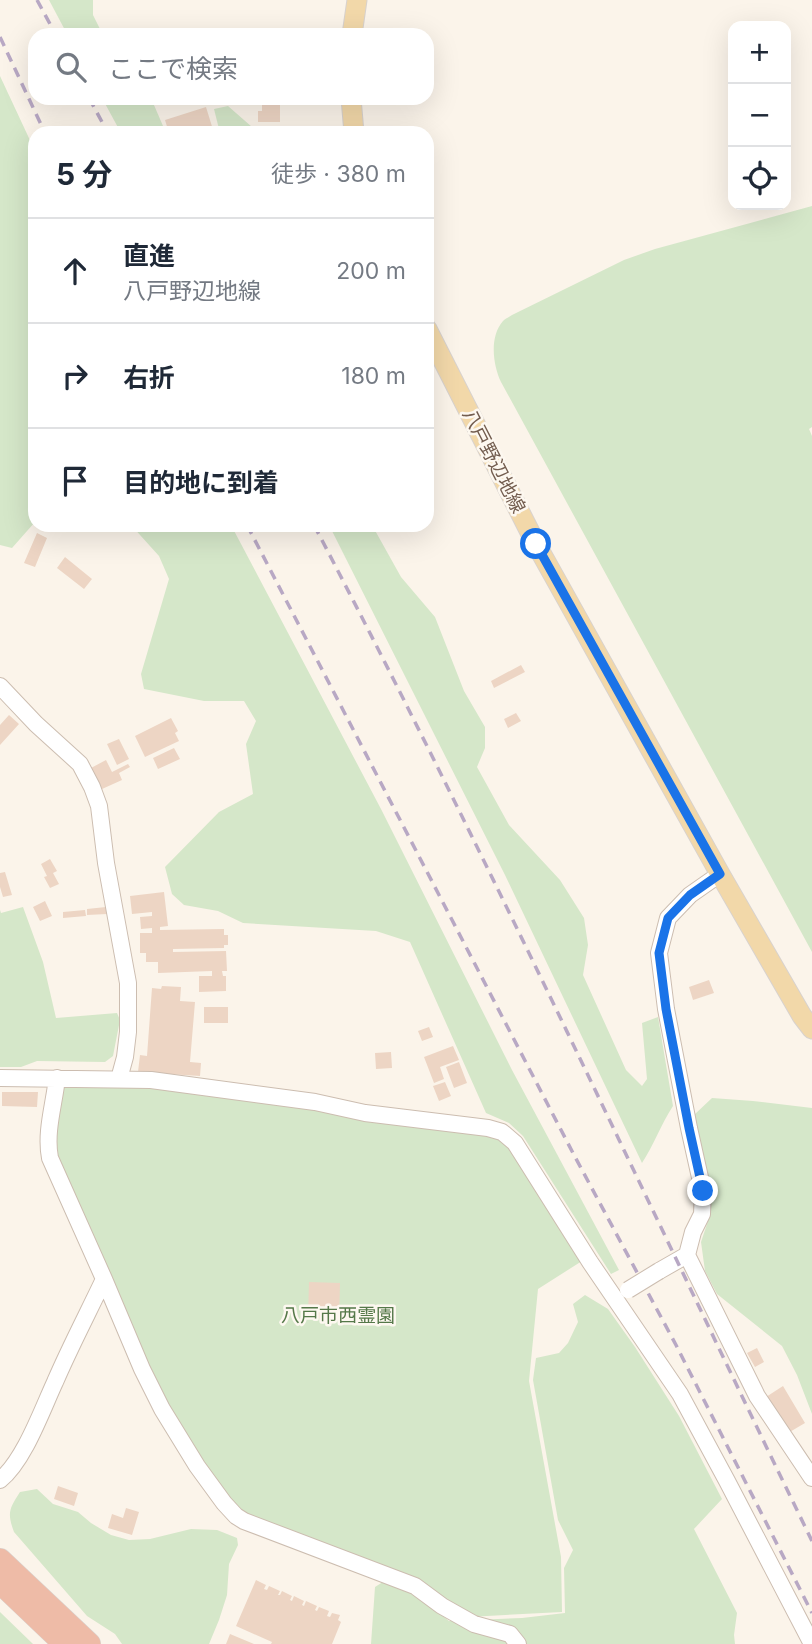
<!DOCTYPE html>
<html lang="ja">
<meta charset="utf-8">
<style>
:root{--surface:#fff;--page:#f2f2f3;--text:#1f2937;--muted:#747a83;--line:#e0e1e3}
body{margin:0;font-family:Inter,"Noto Sans JP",sans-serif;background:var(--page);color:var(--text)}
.controls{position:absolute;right:21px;top:21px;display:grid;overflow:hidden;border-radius:14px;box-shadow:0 7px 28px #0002}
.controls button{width:63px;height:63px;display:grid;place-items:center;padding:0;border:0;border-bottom:2px solid var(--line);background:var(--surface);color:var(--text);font:35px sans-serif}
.stop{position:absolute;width:21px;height:21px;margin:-16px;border:5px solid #1a73e8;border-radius:50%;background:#fff}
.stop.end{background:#1a73e8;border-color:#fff;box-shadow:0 2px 7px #0008}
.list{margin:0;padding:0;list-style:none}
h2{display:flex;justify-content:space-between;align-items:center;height:91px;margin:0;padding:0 28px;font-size:30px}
h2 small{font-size:23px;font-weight:400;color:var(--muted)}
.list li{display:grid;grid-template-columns:46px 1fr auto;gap:21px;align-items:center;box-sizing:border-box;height:105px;padding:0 28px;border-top:2px solid var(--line)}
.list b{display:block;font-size:26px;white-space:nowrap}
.list p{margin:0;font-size:23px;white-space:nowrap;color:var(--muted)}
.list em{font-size:23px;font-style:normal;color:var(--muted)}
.icon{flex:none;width:38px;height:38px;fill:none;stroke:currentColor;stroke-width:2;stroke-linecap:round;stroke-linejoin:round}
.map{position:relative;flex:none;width:812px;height:1644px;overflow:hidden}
.search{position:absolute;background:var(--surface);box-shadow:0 7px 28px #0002;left:28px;top:28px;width:406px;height:77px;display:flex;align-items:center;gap:18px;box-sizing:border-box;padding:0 24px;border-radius:21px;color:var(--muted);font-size:26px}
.panel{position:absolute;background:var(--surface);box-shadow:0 7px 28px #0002;left:28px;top:126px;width:406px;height:406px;border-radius:21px}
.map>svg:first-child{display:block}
</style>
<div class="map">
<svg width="812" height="1644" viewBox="0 0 812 1644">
<rect width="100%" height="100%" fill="#fbf4ea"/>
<path fill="#d5e7c9" d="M49,0h44v15l10,20h-31l-6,-3z
M0,76l35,75v371l-23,26 -12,-3z
M102,98h49l15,35h-45z
M228,106l24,21 28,1 2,5h-62l-6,-24z
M812,206v221l-3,2 3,7v516l-311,-570c-8,-17 -12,-45 2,-61 2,-2 6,-4 9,-6l112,-55 31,-11z
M131,525h100l150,284 131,261 107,200 -8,4 -88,-138 -14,-13 -23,-10 -76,-171 -34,-11 -133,-8 -25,-12 -34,-6 -12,-11 -7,-27 54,-55 34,-18 -7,-50 10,-23 -12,-20h-40l-60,-12 -3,-15 28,-95 -10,-23z
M329,525h43l29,52 34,40 29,74 21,36v21l-8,19 32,58 51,55 24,38 4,27 -5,30 43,95 16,16 5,-7 -5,-56 16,-6 15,89c-12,18 -19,39 -31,57l-137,-288z
M23,907l20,55 13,56 61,-5 3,7 -7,36 -8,6 -68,-1 -16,6h-21v-157l1,3z
M61,1085l90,2 156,22 86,15 88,10 13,2 12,7 76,118 -44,28 -9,92 32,176 1,55 -94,5 -228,-102 -72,-105 -115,-257z
M712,1098l41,3 59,7v306l-15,-39 -15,-29 -65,-52 -12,-23 -4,-29 9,-27 1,-16 -17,-84z
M585,1295l23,14 27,38 44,69 43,83 -28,30 43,84 -3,22 1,9h-364l4,-57 11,-7 30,14 33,27 73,-3 43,-5 -1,-45 9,-18 -15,-30 -25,-140 3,-22 23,-5 9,-10 10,-21 -5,-18z
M37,1489l16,15 25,8 13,11 20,12 18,5 21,-1 41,-10 26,1 20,8 1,7 -9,19 -2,31 -8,25 -10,24h-87l-7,-10 -28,-18 -73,-84c-7,-19 -5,-23 6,-40z
M0,1612l33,32h-33z"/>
<path fill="#edd5c4" d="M262,98h18v24h-22v-11h4z
M206,107l8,26h-45l-4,-13z
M37,533l10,5 -12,29 -11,-4z
M65,557l27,22 -8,10 -27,-21z
M521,665l4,7 -31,16 -3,-7z
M516,713l5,8 -13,7 -4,-9z
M9,715l10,9 -19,21v-20z
M171,718l7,13 -3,2 4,8 -34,16 -10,-21z
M119,739l10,20 -12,6 -10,-21z
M174,748l6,11 -22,10 -5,-11z
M106,760l6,12 16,-8 2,3 -11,6 3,7 -20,9 -11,-21z
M50,859l7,12 -4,2 6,11 -9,4 -6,-11 3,-1 -6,-12z
M5,872l7,23 -9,2 -3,-10v-14z
M164,892l4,34 -8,1v3l64,-1v6h4v10h-4v3l-51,1v3l53,-1 1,20h-5l1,5h3v15l-27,1v-16h13v-5l-54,2v-11h-12v-9h-6v-20h12v-5l-11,1 -1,-12 12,-1v-4l-20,2 -2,-18z
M45,901l7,15 -12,5 -7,-14z
M106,907l1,7 -20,1v-6z
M85,910l1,6 -23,2v-6z
M709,980l5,13 -21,7 -4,-13z
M162,986l19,1 -1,14 15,1 -5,60 11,1 -1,13 -62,-4 2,-17 7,1 5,-68 9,1z
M204,1007h24v16h-24z
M429,1027l4,10 -11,4 -4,-10z
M453,1046l6,14 -19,7 4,12 -10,4 -10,-26z
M391,1052l1,16 -16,1 -1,-16z
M459,1062l8,21 -13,5 -8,-21z
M445,1082l6,14 -12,5 -6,-15z
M2,1092h36l-1,15 -35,-1z
M309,1282l31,1 -1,36 -31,-1z
M757,1348l7,14 -9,5 -8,-14z
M783,1386l22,37 -17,10 -22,-36z
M58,1486l20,7 -4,13 -20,-7z
M126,1508l13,4 -7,23 -24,-7 4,-14 11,4z
M256,1580l10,5 -2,4 3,1 2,-4 11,5 -2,4h2l2,-4 10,5 -2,4 2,1 2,-5 10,5 -2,4 2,1 2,-5 11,5 -2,4 2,1 2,-4 10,4 -2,5 3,1 2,-4 8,2 -2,5 3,2 -9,22h-61l1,-2 -36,-16z
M230,1634l24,10h-28z"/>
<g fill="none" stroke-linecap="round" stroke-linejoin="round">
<g stroke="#ccbdb0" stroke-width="18">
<path id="minor" d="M0,686l36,38 44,40 12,23 7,19 7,57 22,120v49l-3,25 -6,22
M720,874l-30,21 -22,23 -9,35 7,56 23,119 14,63 -1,23 -9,18 -6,23 70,141 55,82
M0,1078l151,2 164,22 50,11 123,15 14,4 13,11 75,119 90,132 47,87 85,163
M57,1078c-3,27 -12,54 -7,80l54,121 38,90 20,40 35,57 27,37 12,13 8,5 171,65 27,20 32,18 36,10 8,10
M659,1271l28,-16
M0,1480c24,-19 42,-70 55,-98 15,-35 33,-69 49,-103"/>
</g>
<g stroke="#d8d2ce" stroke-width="21">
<path id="major" d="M352,35l5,-35
M351,98l3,35
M427,329l109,215 184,330 82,142 10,13"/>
</g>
<g stroke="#d8d2ce" stroke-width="24">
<path id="highway" d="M0,1560l89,84
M0,1582l65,62"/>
</g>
<use href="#minor" stroke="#fff" stroke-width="16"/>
<use href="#major" stroke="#f2d8a9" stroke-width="19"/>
<use href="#highway" stroke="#eebba7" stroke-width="23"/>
<path stroke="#b8a8c4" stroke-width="3.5" stroke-dasharray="10 7" stroke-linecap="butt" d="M37,0l19,35
M0,37l45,96
M89,98l19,35
M247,525l327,630 102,190 136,268
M314,525c175,334 333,677 498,1016"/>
<g stroke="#ccbdb0" stroke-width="18" stroke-linecap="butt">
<path id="minor-bridge" d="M628,1290l31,-19"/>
</g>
<use href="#minor-bridge" stroke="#fff" stroke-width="16"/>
</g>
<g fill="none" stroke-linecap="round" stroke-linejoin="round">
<path stroke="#1a73e8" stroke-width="9" d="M536,544l184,330 -30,21 -22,23 -9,35 7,56 23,119 14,63"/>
</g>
<g text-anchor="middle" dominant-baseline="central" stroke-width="5" stroke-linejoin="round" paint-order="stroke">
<g font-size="19" fill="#735d4f" stroke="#fdf8f0">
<text transform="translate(494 461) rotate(63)">八戸野辺地線</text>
</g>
<g font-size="19" fill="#557849" stroke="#fdf8f0">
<text x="338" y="1315">八戸市西霊園</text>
</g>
</g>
</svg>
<div class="controls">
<button>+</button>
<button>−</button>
<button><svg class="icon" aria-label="locate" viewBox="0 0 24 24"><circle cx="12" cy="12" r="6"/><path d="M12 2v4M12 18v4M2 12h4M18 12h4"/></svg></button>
</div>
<div class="stop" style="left:536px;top:544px"></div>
<div class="stop end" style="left:703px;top:1191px"></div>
<div class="search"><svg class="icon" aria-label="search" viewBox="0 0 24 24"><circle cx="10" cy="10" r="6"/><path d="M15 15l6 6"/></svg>ここで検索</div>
<section class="panel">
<h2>5 分<small>徒歩 · 380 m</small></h2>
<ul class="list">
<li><svg class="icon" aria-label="ahead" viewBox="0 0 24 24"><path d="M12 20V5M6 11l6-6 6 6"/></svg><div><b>直進</b><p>八戸野辺地線</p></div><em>200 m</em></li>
<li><svg class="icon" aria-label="right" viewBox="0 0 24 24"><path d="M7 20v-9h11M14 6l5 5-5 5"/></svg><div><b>右折</b></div><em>180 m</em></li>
<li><svg class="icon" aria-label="arrive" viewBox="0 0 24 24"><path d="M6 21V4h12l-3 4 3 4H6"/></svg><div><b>目的地に到着</b></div></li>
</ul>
</section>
</div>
